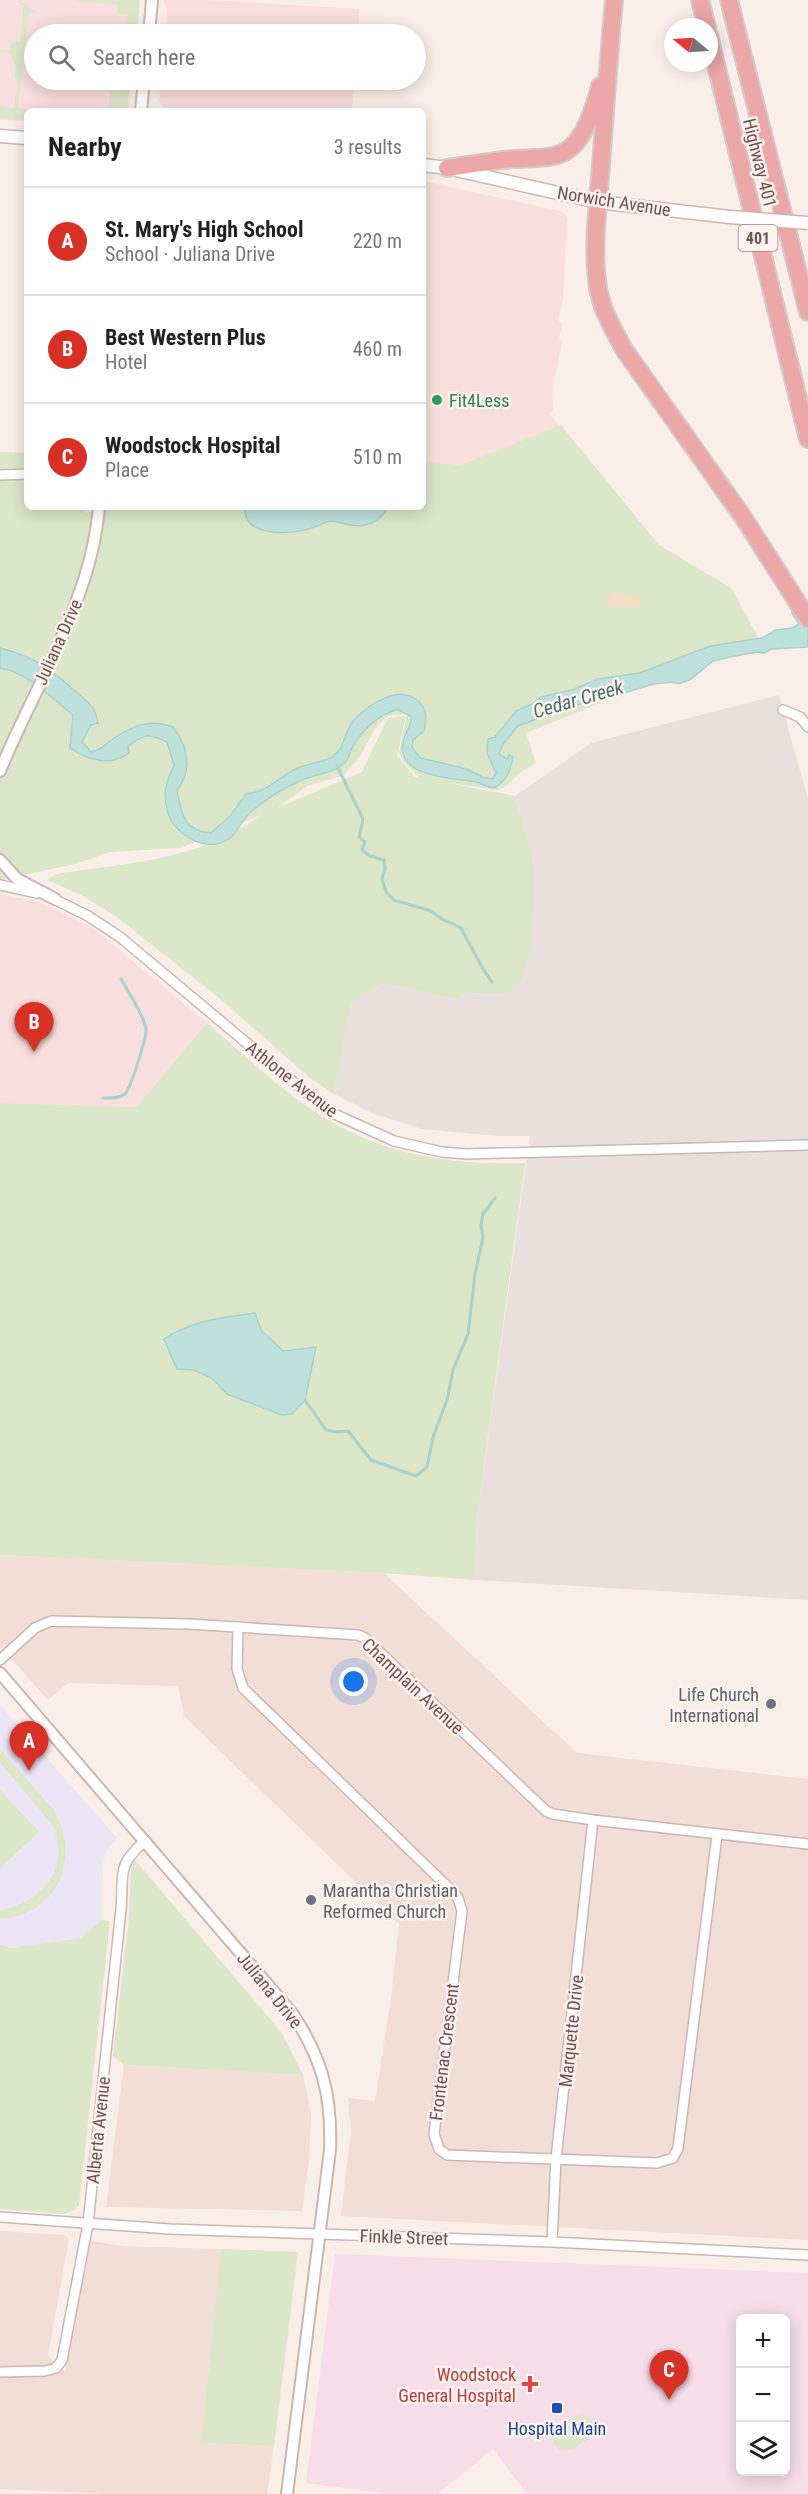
<!DOCTYPE html>
<meta charset="utf-8">
<style>
:root{--surface:#fff;--page:#f6f6f6;--text:#222;--muted:#767676;--line:#e0e0e0;--accent:#d93025}
body{margin:0;font-family:"Roboto Condensed",sans-serif;background:var(--page);color:var(--text)}
.controls{position:absolute;right:18px;bottom:18px;display:grid;overflow:hidden;border-radius:9px;box-shadow:0 3px 15px #0003}
.controls button{width:54px;height:54px;display:grid;place-items:center;padding:0;border:0;border-bottom:2px solid var(--line);background:var(--surface);color:var(--text);font:30px sans-serif}
.compass{position:absolute;left:664px;top:18px;width:54px;height:54px;border-radius:50%;background:var(--surface);box-shadow:0 3px 15px #0003;rotate:288deg}
.you{position:absolute;left:354px;top:1682px;width:21px;height:21px;margin:-15px;border:4px solid #fff;border-radius:50%;background:#1a73e8;box-shadow:0 0 0 9px #1a73e833}
.badge{display:grid;place-items:center;width:39px;height:39px;border-radius:50%;background:var(--accent);color:#fff;font-size:20px;font-weight:700}
.pin{position:absolute;translate:-50% -50px;filter:drop-shadow(0 2px 3px #0008)}
.pin::after{content:'';position:absolute;top:32px;width:21px;height:18px;background:inherit;clip-path:polygon(0 0,100% 0,50% 100%)}
.list{margin:0;padding:0;list-style:none}
h2{display:flex;justify-content:space-between;align-items:center;height:78px;margin:0;padding:0 24px;font-size:26px}
h2 small{font-size:20px;font-weight:400;color:var(--muted)}
.list li{display:grid;grid-template-columns:39px 1fr auto;gap:18px;align-items:center;box-sizing:border-box;height:108px;padding:0 24px;border-top:2px solid var(--line)}
.list b{display:block;font-size:22px;white-space:nowrap}
.list p{margin:0;font-size:20px;white-space:nowrap;color:var(--muted)}
.list em{font-size:20px;font-style:normal;color:var(--muted)}
.icon{flex:none;width:33px;height:33px;fill:none;stroke:currentColor;stroke-width:2;stroke-linecap:round;stroke-linejoin:round}
.map{position:relative;flex:none;width:808px;height:2494px;overflow:hidden}
.search{position:absolute;background:var(--surface);box-shadow:0 3px 15px #0003;left:24px;top:24px;width:402px;height:66px;display:flex;align-items:center;gap:15px;box-sizing:border-box;padding:0 21px;border-radius:33px;color:var(--muted);font-size:22px}
.panel{position:absolute;background:var(--surface);box-shadow:0 3px 15px #0003;left:24px;top:108px;width:402px;height:402px;border-radius:9px}
.map>svg:first-child{display:block}
</style>
<div class="map">
<svg width="808" height="2494" viewBox="0 0 808 2494">
<rect width="100%" height="100%" fill="#faeee8"/>
<path fill="#f0ded7" d="M0,1555l384,18 193,180 231,26v461l-467,-24 10,-86 -3,-32 27,3 16,-102 8,-75 -215,-208 -6,-30 -110,-3 -20,17 -48,-54z
M124,2065l179,10 8,39 -2,46 -7,51 -196,-4z
M0,2231l64,4 5,3 -21,118 17,15 26,-130 32,5 98,3 -20,194 73,3 -7,48h-158l-109,-5z"/>
<path fill="#f8dedd" d="M0,0h140l-4,34h-102v46h97l-3,31h-101v10l-27,-1z
M163,0h44l152,9 -1,25h-193l2,-24z
M161,80h193l-2,31h-185l-8,-9z
M423,181l136,30 5,2 3,6 -4,81 -5,20 4,3v7l-3,6 3,9 -10,44 1,21 -4,4 10,12 -99,39 -37,-3z
M0,894l42,9 51,25 114,95 -71,84 -136,-4z"/>
<path fill="#e9e0de" d="M779,695l29,104v801l-333,-20 2,-63 53,-381h-32l-76,-7 -48,-15 -40,-20 17,-90 32,-21 73,17 8,-7 42,2 28,-131 -19,-68 76,-53z"/>
<path fill="#ebe5f6" d="M0,1705l117,133 -10,12 -4,13 -2,57 -20,18 -69,10 -12,-3z"/>
<path fill="#f6dde7" fill-rule="evenodd" d="M335,2254l473,19v221h-281l-34,-45 -56,45h-46l-85,-11zM740,2318h46v154h-46z"/>
<path fill="#dce6c8" fill-rule="evenodd" d="M72,0h68l-4,34h-19l1,-4 8,1 2,-16 -11,-2 1,-8z
M19,1l19,12h-9l-11,95 8,2v10l-26,-2v-12l14,3 4,-30 -3,-1 1,-13 -2,-1 -3,-10 -11,-2v-2l10,1 1,-9h9l4,-37 -7,-2z
M120,80h11l-4,31h-19l2,-19 1,-2 8,1z
M561,425l98,120 72,43 27,49 -96,41 -136,55 10,30 -18,11 -10,11 -10,5 -55,-8 72,14 19,68 -2,68 -9,48 -17,15 -42,-2 -8,7 -73,-17 -32,21 -17,90 -25,-17 -91,-80 -104,-82 -33,-20 -34,-15 9,-6c71,-11 147,-14 205,-59l-81,33 -70,4 -35,12 -75,16v-428l27,1v54h57l1,6 22,-6h316v-45l37,3zM407,714l-8,39 5,9 14,15h-3l-18,-21 9,-40 -18,2 -26,54 -85,36 30,-22 35,-10 15,-15 20,-35 12,-11z
M207,1023c34,29 68,62 105,87 67,45 135,55 213,53l-48,354 -2,63 -91,-7 -384,-18v-452l136,4z
M0,1749l54,61c27,49 5,104 -54,109v-9c43,-7 74,-45 51,-87l-51,-61z
M0,1790l39,42 -39,36z
M135,1860l146,172 22,43 -179,-10 -11,-9 16,-139 2,-50z
M101,1920l9,1 -31,284 -4,5 -11,4 -64,-5v-264l12,3 69,-10z
M221,2249l77,3 -24,194 -73,-3z
M582,2414l13,7 2,6 -1,7 -23,15 -14,1 -6,-7c1,-14 16,-26 29,-29z"/>
<path fill="#f5dec7" d="M613,593l25,4 4,6 -9,5 -9,-3 -16,3 -1,-10z"/>
<path fill="#bfe1dc" stroke="#a7d1cc" stroke-width="1.5" d="M245,507h143c-10,17 -24,22 -43,17 -4,-1 -9,-3 -14,-3 -8,1 -14,6 -22,8 -20,5 -66,9 -64,-22z
M793,609l15,12v26l-36,2 -7,4 -8,-1 -27,5 -17,4 -22,18 -12,5 -7,-2 -19,2 -32,10 -26,3 -8,6 -12,2 -57,21 -15,18 -4,10 8,5 2,-4 4,2c-2,13 -8,25 -19,31 -8,-1 -15,-6 -22,-7 -21,-3 -75,-4 -69,-38 1,-9 8,-17 9,-26l-15,-8c-19,7 -34,20 -44,37 -3,5 -4,12 -8,16 -12,13 -35,12 -50,21 -14,7 -30,17 -42,27 -9,7 -14,20 -23,28 -22,17 -55,-3 -62,-25 -6,-20 -2,-30 6,-48l-7,-23c-19,-9 -22,-8 -39,4l1,7c-18,14 -42,7 -59,-5l3,-33c-20,-16 -47,-44 -73,-47v-20c34,9 48,19 74,42 12,11 21,15 24,33l-7,2 -9,17 9,10c9,-2 13,-6 20,-12 21,-14 38,-22 62,-13 15,20 20,42 4,63 5,24 6,41 34,43l19,-17 17,-23c17,1 33,-16 48,-24 11,-5 24,-6 35,-11 15,-8 14,-26 24,-38 15,-16 45,-36 64,-19 10,8 8,19 6,30l-11,9 -1,7 8,11 47,11 15,8 10,2 4,-6 -9,-20 1,-14 7,-2 21,-26 16,-7 9,-7 31,-7 26,-11 42,-6 70,-27 52,-8 14,-8 16,-2 7,-4 -7,-11z
M255,1313l6,17 22,21 33,-4 -11,53 -13,14 -10,1 -55,-21 -15,-16 -18,-8 -17,-1 -13,-30c28,-19 58,-21 91,-26z"/>
<g fill="none" stroke-linecap="round" stroke-linejoin="round">
<path stroke="#a7d1cc" stroke-width="3" d="M337,766l26,53 -4,18 6,5 -3,8 8,6 14,4 1,9 -3,10 4,13 8,8 37,11 11,8 19,9 22,41 9,13
M103,1098c7,0 16,1 22,-4 6,-6 22,-58 21,-65 -2,-12 -18,-39 -25,-50
M305,1400l21,30 10,2 12,-1 23,29 45,16 11,-9 6,-30 14,-37 6,-30 15,-36 7,-60 8,-37 -2,-12 2,-11 12,-16"/>
<g stroke="#ccb6b2" stroke-width="12">
<path id="minor" d="M0,475l27,-1
M783,710l17,7 8,10
M0,885l37,8
M50,897l38,19 32,21 208,174 66,30 48,11 25,2 341,-9
M238,1627l-1,42 6,19 211,205 4,5 4,13 -28,223 5,15 8,6 210,8 16,-5 5,-10 39,-313
M0,1660l35,-32 16,-7 138,3 169,11 7,3 181,173 7,3 40,6 215,24
M0,2217l170,12 382,13 256,13
M552,2242l4,-83 37,-339
M0,2372l45,-1 11,-3 6,-8 26,-136 33,-315c3,-36 -5,-43 24,-68"/>
</g>
<g stroke="#ccb6b2" stroke-width="14">
<path id="tertiary" d="M149,34l3,-34
M141,111l3,-31
M0,771c35,-86 91,-169 99,-264
M0,860l17,19 38,20
M0,1673l292,340c30,45 40,82 38,137l-43,344"/>
</g>
<g stroke="#ceb5b0" stroke-width="15">
<path id="secondary" d="M0,136l27,2
M423,165l24,3 151,34 132,15"/>
</g>
<g stroke="#d4cbca" stroke-width="20">
<path id="motorway" d="M614,0c-5,55 -9,110 -13,165 -3,39 -9,83 -3,123 4,23 16,43 27,63l118,166 65,102
M700,0l7,27
M729,0l79,312
M709,36l99,403
M447,168c22,-3 44,-7 65,-9 38,-2 59,3 76,-37 5,-12 9,-23 12,-36"/>
</g>
<use href="#minor" stroke="#fff" stroke-width="9"/>
<use href="#tertiary" stroke="#fff" stroke-width="10"/>
<use href="#secondary" stroke="#fff" stroke-width="12"/>
<use href="#motorway" stroke="#eca7a9" stroke-width="16"/>
<g stroke="#ceb5b0" stroke-width="15" stroke-linecap="butt">
<path id="secondary-bridge" d="M730,217l78,6"/>
</g>
<use href="#secondary-bridge" stroke="#fff" stroke-width="12"/>
</g>
<circle fill="#2e9e5b" stroke="#fdf3ee" stroke-width="2" cx="437" cy="400" r="6"/>
<g fill="#6b7280" stroke="#fdf3ee" stroke-width="2">
<circle cx="771" cy="1704" r="6"/>
<circle cx="311" cy="1900" r="6"/>
</g>
<path fill="#e0444e" stroke="#fdf3ee" stroke-width="2" d="M527 2375h6v6h6v6h-6v6h-6v-6h-6v-6h6z"/>
<rect fill="#1a4fb4" stroke="#fdf3ee" stroke-width="2" x="551" y="2402" width="12" height="12" rx="3"/>
<g text-anchor="middle" dominant-baseline="central" stroke-width="5" stroke-linejoin="round" paint-order="stroke">
<rect fill="#fdf3ee" stroke="#9a827f" stroke-width="1.5" x="738.5" y="225" width="39" height="26" rx="4.5"/>
<g font-size="16" font-weight="bold" fill="#70524f">
<text x="758" y="238">401</text>
</g>
<g font-size="18" fill="#70524f" stroke="#fdf3ee">
<text transform="translate(760 163) rotate(76)">Highway 401</text>
<text transform="translate(614 201) rotate(9)">Norwich Avenue</text>
<text transform="translate(58 642) rotate(-66)">Juliana Drive</text>
<text transform="translate(292 1079) rotate(38)">Athlone Avenue</text>
<text transform="translate(413 1686) rotate(43)">Champlain Avenue</text>
<text transform="translate(270 1990) rotate(51)">Juliana Drive</text>
<text transform="translate(571 2031) rotate(-84)">Marquette Drive</text>
<text transform="translate(444 2052) rotate(-83)">Frontenac Crescent</text>
<text transform="translate(98 2130) rotate(-84)">Alberta Avenue</text>
<text transform="translate(404 2237) rotate(2)">Finkle Street</text>
</g>
<g font-size="18" fill="#27864d" stroke="#fdf3ee" text-anchor="start">
<text x="449" y="400">Fit4Less</text>
</g>
<g font-size="18" fill="#5b616d" stroke="#fdf3ee" text-anchor="end">
<text x="759" y="1694">Life Church<tspan x="759" dy="21">International</tspan></text>
<text x="323" y="1890" text-anchor="start">Marantha Christian<tspan x="323" dy="21">Reformed Church</tspan></text>
</g>
<g font-size="18" fill="#be3a42" stroke="#fdf3ee" text-anchor="end">
<text x="516" y="2374">Woodstock<tspan x="516" dy="21">General Hospital</tspan></text>
</g>
<g font-size="18" fill="#164399" stroke="#fdf3ee">
<text x="557" y="2428">Hospital Main</text>
</g>
<g font-size="20" font-style="italic" fill="#45736e" stroke="#fdf3ee">
<text transform="translate(578 699) rotate(-16)">Cedar Creek</text>
</g>
</g>
</svg>
<div class="controls">
<button>+</button>
<button>−</button>
<button><svg class="icon" aria-label="layers" viewBox="0 0 24 24"><path d="M12 4l9 5-9 5-9-5zM3 14l9 5 9-5"/></svg></button>
</div>
<svg class="compass" viewBox="-18 -18 36 36"><path d="M0-13l5 13h-10z" fill="#e53935"/><path d="M0 13l5-13h-10z" fill="#767676"/></svg>
<div class="you"></div>
<div class="pin badge" style="left:29px;top:1771px">A</div>
<div class="pin badge" style="left:34px;top:1052px">B</div>
<div class="pin badge" style="left:669px;top:2400px">C</div>
<div class="search"><svg class="icon" aria-label="search" viewBox="0 0 24 24"><circle cx="10" cy="10" r="6"/><path d="M15 15l6 6"/></svg>Search here</div>
<section class="panel">
<h2>Nearby<small>3 results</small></h2>
<ul class="list">
<li><span class="badge">A</span><div><b>St. Mary's High School</b><p>School · Juliana Drive</p></div><em>220 m</em></li>
<li><span class="badge">B</span><div><b>Best Western Plus</b><p>Hotel</p></div><em>460 m</em></li>
<li><span class="badge">C</span><div><b>Woodstock Hospital</b><p>Place</p></div><em>510 m</em></li>
</ul>
</section>
</div>
